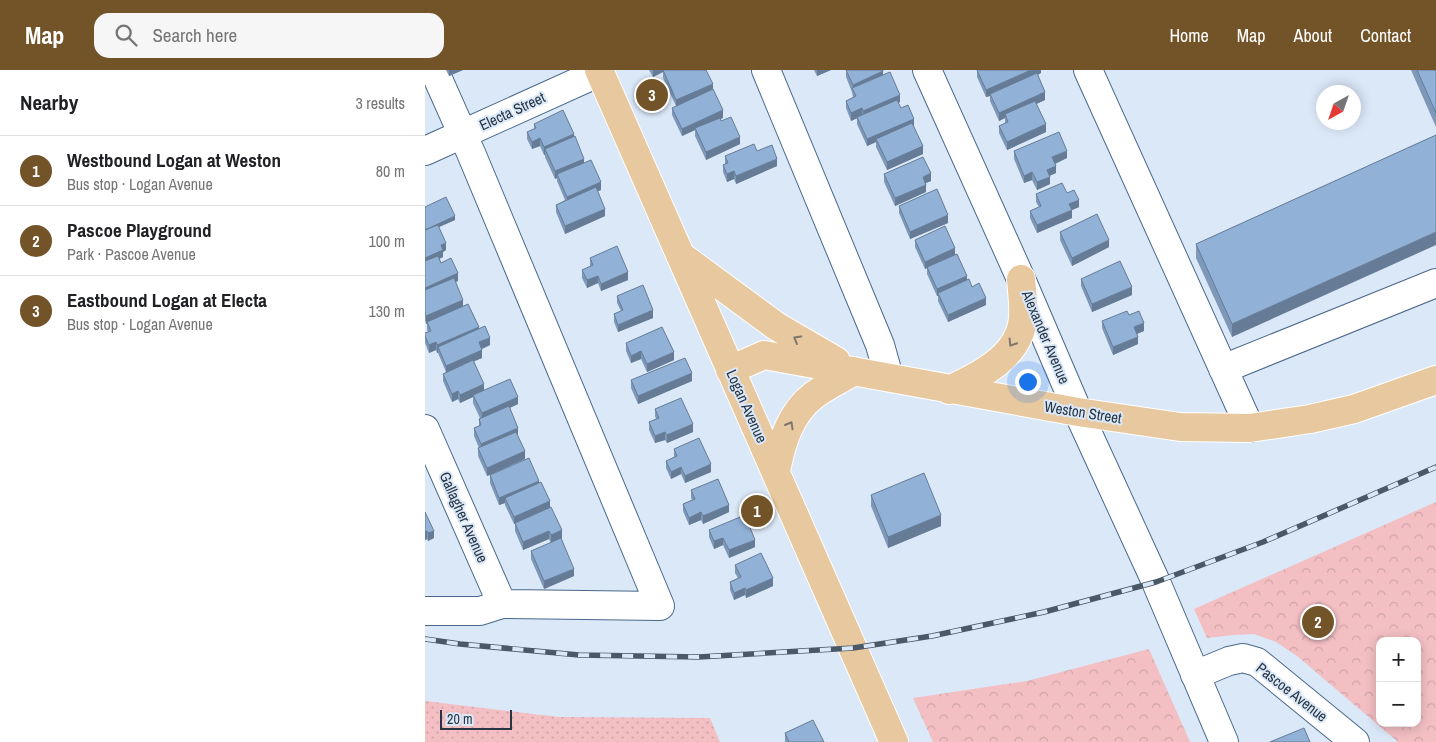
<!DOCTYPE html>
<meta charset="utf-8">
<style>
:root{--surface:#fff;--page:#f6f6f6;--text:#202124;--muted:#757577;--line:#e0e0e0;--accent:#735429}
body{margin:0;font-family:"Archivo Narrow",sans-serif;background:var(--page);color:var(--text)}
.controls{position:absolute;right:15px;bottom:15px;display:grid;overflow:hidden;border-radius:10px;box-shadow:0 2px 12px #0003}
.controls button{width:45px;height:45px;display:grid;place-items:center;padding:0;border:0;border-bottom:1px solid var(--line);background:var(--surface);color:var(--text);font:25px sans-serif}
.compass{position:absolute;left:891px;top:15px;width:45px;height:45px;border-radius:50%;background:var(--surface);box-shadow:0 2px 12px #0003;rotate:220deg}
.scale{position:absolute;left:15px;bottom:12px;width:72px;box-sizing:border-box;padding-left:5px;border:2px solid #273544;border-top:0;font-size:14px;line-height:18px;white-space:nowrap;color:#273544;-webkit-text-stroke:4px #dbe8f8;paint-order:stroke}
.you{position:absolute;left:602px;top:311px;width:18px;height:18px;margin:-12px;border:4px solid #fff;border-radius:50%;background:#1a73e8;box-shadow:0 0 0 8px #1a73e833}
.badge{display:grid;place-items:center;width:32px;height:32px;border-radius:50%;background:var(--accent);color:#fff;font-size:16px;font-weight:700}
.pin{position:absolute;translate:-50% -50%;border:2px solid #fff;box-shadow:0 1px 5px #0006}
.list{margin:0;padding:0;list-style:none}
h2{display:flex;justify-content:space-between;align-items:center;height:65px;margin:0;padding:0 20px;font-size:21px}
h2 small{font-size:16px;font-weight:400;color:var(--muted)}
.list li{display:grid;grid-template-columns:32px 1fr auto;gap:15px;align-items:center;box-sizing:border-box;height:70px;padding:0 20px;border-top:1px solid var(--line)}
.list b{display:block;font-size:19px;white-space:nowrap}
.list p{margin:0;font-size:16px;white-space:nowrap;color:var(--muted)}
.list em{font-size:16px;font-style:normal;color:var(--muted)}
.icon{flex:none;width:28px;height:28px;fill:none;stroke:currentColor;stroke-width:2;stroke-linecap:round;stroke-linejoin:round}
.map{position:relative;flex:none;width:1011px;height:672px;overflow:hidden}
header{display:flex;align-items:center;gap:30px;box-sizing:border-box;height:70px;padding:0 25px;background:var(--accent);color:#fff}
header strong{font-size:24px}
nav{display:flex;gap:28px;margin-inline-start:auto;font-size:18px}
.search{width:350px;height:45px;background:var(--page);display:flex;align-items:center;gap:12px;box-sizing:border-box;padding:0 18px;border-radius:15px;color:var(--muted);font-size:19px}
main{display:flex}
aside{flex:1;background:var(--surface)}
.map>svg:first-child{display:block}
</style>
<header>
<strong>Map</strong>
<div class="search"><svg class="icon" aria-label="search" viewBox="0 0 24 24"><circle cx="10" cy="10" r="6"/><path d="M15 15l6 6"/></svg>Search here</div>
<nav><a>Home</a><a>Map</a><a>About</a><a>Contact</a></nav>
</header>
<main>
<aside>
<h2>Nearby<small>3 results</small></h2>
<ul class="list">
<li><span class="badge">1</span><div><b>Westbound Logan at Weston</b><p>Bus stop · Logan Avenue</p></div><em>80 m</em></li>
<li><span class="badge">2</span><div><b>Pascoe Playground</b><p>Park · Pascoe Avenue</p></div><em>100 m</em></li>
<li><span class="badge">3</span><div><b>Eastbound Logan at Electa</b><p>Bus stop · Logan Avenue</p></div><em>130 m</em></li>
</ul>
</aside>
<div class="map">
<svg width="1011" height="672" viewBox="0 0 1011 672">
<defs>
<pattern id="park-crowns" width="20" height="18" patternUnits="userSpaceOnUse" patternTransform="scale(1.25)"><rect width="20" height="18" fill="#f3bfc3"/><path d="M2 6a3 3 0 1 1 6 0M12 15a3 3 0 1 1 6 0" fill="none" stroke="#d0a5a9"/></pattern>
<pattern id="garden-dots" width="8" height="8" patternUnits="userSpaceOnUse" patternTransform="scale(1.25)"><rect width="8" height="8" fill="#f3bfc3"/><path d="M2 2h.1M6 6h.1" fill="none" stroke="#d0a5a9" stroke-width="1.8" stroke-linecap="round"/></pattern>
</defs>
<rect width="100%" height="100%" fill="#dbe8f8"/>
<path fill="url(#park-crowns)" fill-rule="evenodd" d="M1011,432v240h-38l-101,-86 -21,-14 -22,-8 -21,1 -26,3 -13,-29zM955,571h37v82h-37z
M724,579l41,93h-257l-20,-44 114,-17z"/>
<path fill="url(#garden-dots)" d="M0,631l134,16 151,1 10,24h-295z"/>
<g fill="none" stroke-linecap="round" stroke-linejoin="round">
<g stroke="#4a688b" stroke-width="30">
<path id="minor" d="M341,0l114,275 9,32
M502,0l94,209 57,133 78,170 68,160
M663,0l162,358
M0,81l175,-79
M798,299l213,-86
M0,359l77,175
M0,541h55l22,-7 158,2 -189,-453 -37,-83
M770,605l34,-14 14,-3 14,4 98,80"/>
</g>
<g stroke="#fff" stroke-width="30">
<path id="major" d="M174,0l295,672
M256,186l95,70 60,35
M305,300l34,-15 314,57 102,15 70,1 60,-9 44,-10 82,-29
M524,320c31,-14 71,-34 74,-72 1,-13 -1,-26 -2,-39
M351,401c5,-27 14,-58 38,-76 12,-9 27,-16 40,-24"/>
</g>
<use href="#minor" stroke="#fff" stroke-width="28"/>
<use href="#major" stroke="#e8c89f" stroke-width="28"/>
<g stroke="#4a5867" stroke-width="5.5">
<path id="rail" d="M0,569l35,5 119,11 120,2 154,-9 79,-12 112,-24 112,-30 107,-40 173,-75"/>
</g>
<use href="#rail" stroke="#dbe8f8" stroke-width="4" stroke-dasharray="11" stroke-linecap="butt"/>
</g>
<path fill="#7d98b9" d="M21,0h17l-14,6z
M224,0h57l17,48 -3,1 1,2 19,23 -34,16 -11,-24v-6l-13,6 -10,-21v-7l4,-2 -13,-28v-6l-10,5z
M389,0h17l-14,6z
M421,0h37v5l17,27 -2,1 3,5 13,18 9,28 -36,16 -11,-23v-5l-9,4 -10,-22v-6l-6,3 -5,-13v-7l7,-4 -1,-5 -6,-15z
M552,0h64v3l-3,2 7,25 -9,4 10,28 -39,18 -8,-17v-7l6,-3v-5l-6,3 -9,-20v-5l-4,1 -9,-20z
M986,0h25v57z
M109,54l40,13 10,26 17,27 -4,1 8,25 -40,18 -9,-22v-7l9,-5 -8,-19v-3l-2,1 -10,-22v-2h-1l-4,-9 -8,3 -5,-10v-7l7,-3z
M1011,65l-204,202 -36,-79v-14z
M332,81l20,15 -41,18 -2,-5 -7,3 -4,-10v-7l2,-1v-8z
M589,81l53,7 -12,6 1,9 -7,3 1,8 -13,6 -5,-10 -8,3 -10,-24z
M459,104l47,7 -5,2v9l-31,14 -11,-24z
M642,123l12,14 -7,3v8l-35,15 -7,-15v-7l9,-4 -3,-5v-8z
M474,136l49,17 -38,16 -11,-26z
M0,137l30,13 -16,7 7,23 -3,2v5l-4,2 2,4 17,18 -3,1 8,24 27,39 -8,4v9l-8,3 10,29 34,14 -8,4 15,51 -38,17 -9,-20v-8h1l-5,-12v-8l5,-2v-7l1,-1 -7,-15v-6l-13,6 -2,-4 -6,3 -9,-21v-7l3,-2 -8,-19h-1l-1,-3 -7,3 -4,-10v-10l3,-1 -1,-2v-7l-1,1 -1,-4z
M635,162l49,15 -37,19 -12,-26z
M490,170l40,14 12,26 19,25 -38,17 -10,-21v-5h-1l-10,-22v-6l-2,1 -10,-22z
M165,188l38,22 -27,11 -3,-8 -11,5 -5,-10v-8l8,-3z
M656,209l51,16 -40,17 -11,-26z
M192,226l36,22 -35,14 -4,-10v-8l7,-3 -4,-8z
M704,245l15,16 -7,3 1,10 -25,11 -11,-27v-7z
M201,273l48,17 -27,12 -6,-13 -10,4 -5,-12z
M206,310l61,1 -54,23 -7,-16z
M230,339l38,23 -26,11 -2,-3 -10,3 -6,-13v-8l7,-3 -1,-3z
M249,379l37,23 -26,11 -4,-9 -10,5 -5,-11v-7l8,-4z
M65,405l49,8 11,24 12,31 -8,4 20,34 -30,13 -13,-30v-8l20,-8 -2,-4 -26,11 -8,-19v-7h-1l-9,-19v-2l-6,2 -9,-22z
M266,420l38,22 -26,12 -2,-4 -12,5 -6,-14v-7l9,-4 -1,-2z
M446,425l70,31 -53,22 -17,-42z
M0,442l9,26 -6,3 -1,-2 -2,1z
M284,460l46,17 -26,11 -6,-13 -9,4 -5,-12z
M310,495l38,21 -27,12 -1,-3 -11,5 -4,-10v-8l8,-4 -3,-5z
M360,663l39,9h-39z"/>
<path fill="#667c96" d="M24,0h14l-14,6z
M228,0h16h-6v2l-10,5z
M392,0h14l-14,6z
M606,0h10v3l-51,22v-1v2l-4,1v-7z
M458,1v8l-30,10v-4z
M288,14v8l-37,16v-8z
M620,22v8l-39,18 -1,-4v4l-6,3v-8z
M475,25v7l-37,16v-7z
M437,38v8l-11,5v-8z
M298,40v8l-27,12 -1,-2v2l-13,6v-7z
M489,49v7l-38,13v3l-9,4v-7z
M621,54v8l-39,18v-8z
M149,64v8l-29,7v6h-1v-8z
M315,67v7l-34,16v-8z
M115,68v8l-8,3v-7z
M498,76v8l-36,16v-8z
M642,81v7l-15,7v-8z
M159,89v7l-27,8v4l-2,1v-8z
M352,89v7l-41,18v-8z
M631,96v7l-9,4v-7z
M309,101v8l-7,3v-8z
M607,102v8l-8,3v-7z
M506,103v8l-8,3v-7z
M625,107v7l-13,6v-8z
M176,112v8l-34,14v-7z
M501,115v7l-31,14v-8z
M654,130v7l-7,3v8l-35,15v-8l32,-21z
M180,139v7l-40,18v-8z
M523,145v8l-38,16v-7z
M30,146v4l-30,13v-3z
M1011,162v13l-204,92v-13z
M684,170v7l-37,19v-8z
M21,173v7l-3,2v5l-18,8v-7l16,-13z
M530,178v8l-30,13v-7z
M203,202v8l-27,11v-7z
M33,203v8l-33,15v-8z
M173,206v7l-11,5v-8z
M542,206v7l-29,10v3h-1v-7z
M707,217v8l-40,17v-8z
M561,228v7l-38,17v-7z
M38,230v8l-37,16v-8z
M228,240v8l-35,14v-7z
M719,253v8l-10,4v-8z
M54,257v7l-41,13v6h-1v-8z
M713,267v7l-25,11v-8z
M65,268v7l-11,5v-8z
M11,272v8l-7,3v-8z
M57,280v8l-36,15v-7z
M216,281v8l-10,4v-7z
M249,282v8l-27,12v-8z
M267,303v8l-54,23v-8z
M59,314v8l-11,3v2l-13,6v-8z
M33,321v8l-6,3v-8z
M93,327v7l-36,16v-7z
M268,354v8l-26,11v-8z
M93,358v7l-37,17v-8z
M240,362v8l-10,3v-7z
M100,381v8l-38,17v-8z
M286,394v8l-26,11v-7z
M256,397v7l-10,5v-7z
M114,411v7l-34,10v5l-6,2v-7z
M125,431v8l-36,15v-7z
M304,435v7l-26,12v-8z
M276,442v8l-12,5v-7z
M516,445v11l-53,22v-11z
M137,460v8l-11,5v-8z
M2,461v8l-2,1v-8z
M9,461v7l-6,3v-8z
M124,461v8l-26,11v-8z
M298,468v7l-9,4v-8z
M330,470v7l-26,11v-8z
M149,499v7l-30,13v-8z
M348,508v8l-27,12v-8z
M320,518v7l-11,5v-7z"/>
<path fill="#91b1d7" stroke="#667c96" d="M238,0h43l7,14 -37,16z
M421,0h37v1l-30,14z
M552,0h54l-45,20z
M992,0h19v43z
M465,2l10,23 -37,16 -1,-3 -11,5 -5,-12 10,-5 -4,-8z
M612,3l8,19 -46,21 -9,-19z
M288,19l10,21 -41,19 -10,-21z
M472,30l4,8 7,-3 6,14 -47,20 -10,-22z
M610,31l11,23 -39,18 -8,-16 9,-4 -3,-8z
M138,40l11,24 -30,13 -4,-9 -8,4 -5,-10 9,-4 -2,-4z
M306,47l9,20 -34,15 -11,-24 25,-10 1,3z
M487,53l11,23 -36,16 -11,-23z
M634,62l8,19 -15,6 4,9 -9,4 3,7 -13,5 -5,-10 -8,4 -10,-25z
M1011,65v97l-204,92 -36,-80z
M150,66l9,23 -29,12 -10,-22z
M329,74l3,7 15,-6 5,14 -41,17 -2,-5 -7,3 -4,-9 5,-2 -3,-7z
M498,87l8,16 -8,4 3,8 -31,13 -11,-24z
M166,90l10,22 -34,15 -10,-23z
M637,113l5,10 7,-3 5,10 -10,4 3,6 -35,15 -7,-14 11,-5 -5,-12z
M171,117l9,22 -40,17 -9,-21z
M512,119l11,26 -38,17 -11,-26z
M21,127l9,19 -30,14v-23z
M672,144l12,26 -37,18 -12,-26z
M13,155l8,18 -5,2 2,5 -18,8v-28z
M520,156l10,22 -30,14 -10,-22z
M192,176l11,26 -27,12 -3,-8 -11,4 -5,-10 11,-5 -3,-7z
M532,184l10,22 -30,13 -10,-22z
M13,186l3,7 10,-5 7,15 -33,15v-27z
M695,191l12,26 -40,17 -11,-25z
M29,208l9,22 -37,16 -1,-3v-23z
M544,209l3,8 7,-4 7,15 -38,17 -10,-22z
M218,215l10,25 -35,15 -4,-11 9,-4 -6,-14z
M43,234l11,23 -42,18 -1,-3 -7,3 -4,-9v-3l6,-2 -4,-9z
M702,241l2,4 10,-4 5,12 -10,4 4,10 -25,10 -11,-26z
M60,256l5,12 -11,4 3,8 -36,16 -8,-19z
M237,257l12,25 -27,12 -6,-13 -10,5 -5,-13z
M260,288l7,15 -54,23 -7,-16z
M48,290l11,24 -24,11 -2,-4 -6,3 -9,-20z
M85,309l8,18 -36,16 -9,-18z
M256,328l12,26 -26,11 -2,-3 -10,4 -6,-14 10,-4 -4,-9z
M84,336l9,22 -37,16 -7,-16 7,-3 -2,-6z
M91,362l9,19 -38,17 -9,-20z
M274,368l12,26 -26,12 -4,-9 -10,5 -5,-11 11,-5 -3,-7z
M104,388l10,23 -40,17 -9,-23z
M499,403l17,42 -53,22 -17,-42z
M293,409l11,26 -26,11 -2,-4 -12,6 -6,-14 12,-5 -4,-9z
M116,412l9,19 -36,16 -9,-19z
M126,437l11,23 -11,5 -2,-4 -26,11 -8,-19z
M0,442l9,19 -6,2 -1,-2 -2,1z
M320,445l10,25 -26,10 -6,-12 -9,3 -5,-11z
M136,468l13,31 -30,12 -13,-30z
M336,483l12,25 -27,12 -1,-2 -11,5 -4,-11 11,-5 -6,-12z
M388,650l11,22h-35l-4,-9z
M879,658l6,14h-40z"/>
<defs><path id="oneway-chevron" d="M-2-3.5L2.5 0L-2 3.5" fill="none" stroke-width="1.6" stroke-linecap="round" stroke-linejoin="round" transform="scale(1.25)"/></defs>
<g stroke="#7e776d">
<use href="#oneway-chevron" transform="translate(372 269) rotate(-150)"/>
<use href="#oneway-chevron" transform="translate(587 273) rotate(122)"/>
<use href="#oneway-chevron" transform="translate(365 355) rotate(-60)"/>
</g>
<g text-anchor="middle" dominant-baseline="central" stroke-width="4" stroke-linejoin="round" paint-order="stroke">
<g font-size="15" fill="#273544" stroke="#dbe8f8">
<text transform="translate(87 41) rotate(-25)">Electa Street</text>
<text transform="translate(621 267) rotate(67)">Alexander Avenue</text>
<text transform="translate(322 336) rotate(66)">Logan Avenue</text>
<text transform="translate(658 342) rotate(9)">Weston Street</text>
<text transform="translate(39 447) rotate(66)">Gallagher Avenue</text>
<text transform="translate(867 622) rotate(38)">Pascoe Avenue</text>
</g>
</g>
</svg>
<div class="controls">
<button>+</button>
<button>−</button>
</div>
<svg class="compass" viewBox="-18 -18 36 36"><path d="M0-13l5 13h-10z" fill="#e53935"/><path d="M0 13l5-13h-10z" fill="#757577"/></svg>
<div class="scale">20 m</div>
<div class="you"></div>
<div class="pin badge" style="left:332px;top:441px">1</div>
<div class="pin badge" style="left:893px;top:552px">2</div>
<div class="pin badge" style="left:227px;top:25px">3</div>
</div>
</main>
